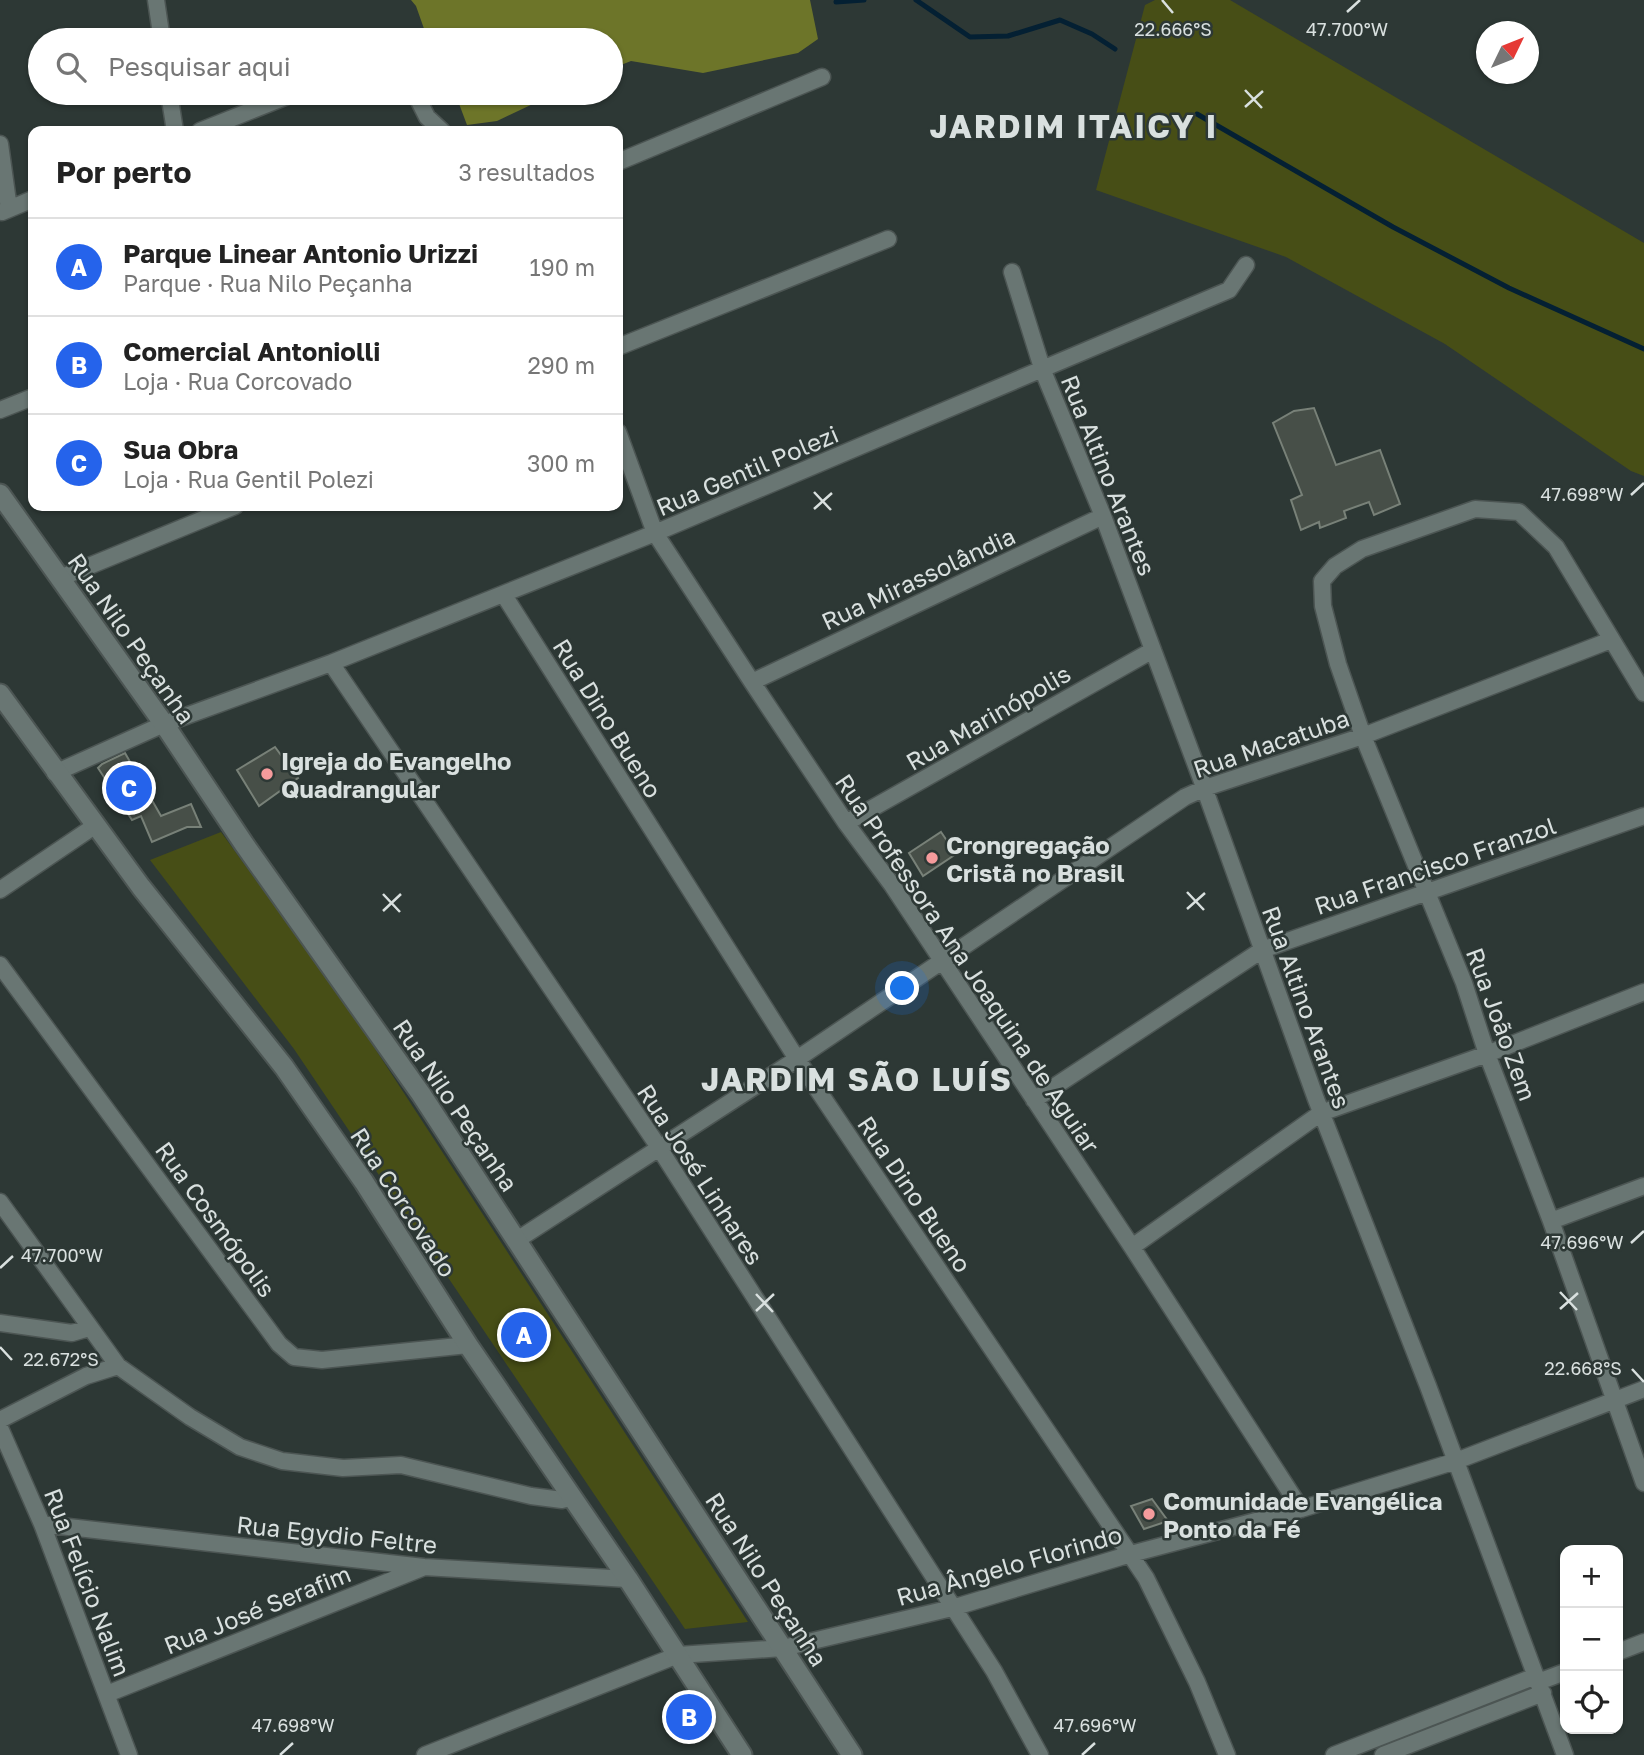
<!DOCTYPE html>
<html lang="pt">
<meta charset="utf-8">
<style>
:root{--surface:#fff;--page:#f6f6f6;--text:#222;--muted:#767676;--line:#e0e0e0;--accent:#2563eb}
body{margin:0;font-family:"Golos Text",sans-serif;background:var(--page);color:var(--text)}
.controls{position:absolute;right:21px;bottom:21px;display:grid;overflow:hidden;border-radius:14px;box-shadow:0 2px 5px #0004}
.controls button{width:63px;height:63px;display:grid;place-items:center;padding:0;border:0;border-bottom:2px solid var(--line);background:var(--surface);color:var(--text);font:35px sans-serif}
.compass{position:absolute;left:1476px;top:21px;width:63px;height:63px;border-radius:50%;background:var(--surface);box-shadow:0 2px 5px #0004;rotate:47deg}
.you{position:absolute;left:903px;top:989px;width:24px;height:24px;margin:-18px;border:5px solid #fff;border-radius:50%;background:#1a73e8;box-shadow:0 0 0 10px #1a73e833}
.badge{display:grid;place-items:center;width:46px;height:46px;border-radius:50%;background:var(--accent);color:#fff;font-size:23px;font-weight:700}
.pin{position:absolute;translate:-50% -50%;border:4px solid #fff;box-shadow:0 2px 7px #0006}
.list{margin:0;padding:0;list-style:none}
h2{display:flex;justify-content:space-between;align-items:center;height:91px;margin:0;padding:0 28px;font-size:30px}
h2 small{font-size:23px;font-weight:400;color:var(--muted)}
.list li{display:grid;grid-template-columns:46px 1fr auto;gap:21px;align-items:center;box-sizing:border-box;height:98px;padding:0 28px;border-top:2px solid var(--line)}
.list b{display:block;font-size:26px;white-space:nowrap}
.list p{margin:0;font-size:23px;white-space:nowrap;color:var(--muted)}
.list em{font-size:23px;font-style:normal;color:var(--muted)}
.icon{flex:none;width:38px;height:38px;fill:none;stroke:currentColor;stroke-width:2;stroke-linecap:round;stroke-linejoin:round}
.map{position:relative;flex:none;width:1644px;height:1755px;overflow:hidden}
.search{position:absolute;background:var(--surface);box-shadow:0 2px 5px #0004;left:28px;top:28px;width:595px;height:77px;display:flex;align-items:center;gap:18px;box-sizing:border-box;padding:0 24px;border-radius:38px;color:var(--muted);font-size:26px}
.panel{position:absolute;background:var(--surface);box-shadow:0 2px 5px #0004;left:28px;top:126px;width:595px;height:385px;border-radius:14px}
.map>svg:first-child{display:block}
</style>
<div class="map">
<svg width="1644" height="1755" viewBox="0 0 1644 1755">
<rect width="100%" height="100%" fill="#2d3835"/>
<path fill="#474e16" d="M1155,0h75l414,243v233l-13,-5 -186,-127 -159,-87 -190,-67 49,-185z
M221,832l125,172 402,618 -63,7 -391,-580 -144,-189z"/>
<path fill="#6d7529" d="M411,0h399l8,39 -20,14 -95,20 -72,-12 -20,8v-29h-183l-12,-34z
M455,93h101l-59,28 -30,4z"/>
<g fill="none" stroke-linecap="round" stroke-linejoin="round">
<path stroke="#042033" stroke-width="5" d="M916,0l54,37 38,-1 52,-16 32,14 23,15
M836,2l28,-2
M1197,114l196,113 116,61 135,61"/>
</g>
<path fill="#474f48" stroke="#788178" stroke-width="2" d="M1314,408l22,57 44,-15 20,54 -26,11 -5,-13 -25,9 2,7 -26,10 -1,-6 -18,8 -10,-30 11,-5 -29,-72 21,-12z
M275,747l23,31 -39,28 -22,-36z
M125,753l36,63 30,-12 10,23h-14l-35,15 -11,-26 -9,4 -34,-52 4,-4z
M941,832l15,22 -33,22 -14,-23z
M1152,1499l16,22 -24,8 -13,-23z"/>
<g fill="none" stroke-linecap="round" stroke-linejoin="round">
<g stroke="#4c5553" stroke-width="19">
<path id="minor" d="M156,0l6,40
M169,93l6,38
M415,93l12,24 15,14
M200,131l95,-38
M0,144l9,65
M618,162l204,-85
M2,212l31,-13
M1012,272l31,99 60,145 97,260 116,323 112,287 137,369
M618,347l270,-108
M0,410l33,-13
M618,432l37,101 97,149 94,141 46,62 240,362 169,262
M60,578l175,-72
M504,595l293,464 349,519 51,104 30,73
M331,663l323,477 340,531 46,84
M752,682l351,-166
M1644,693l-88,-146 -37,-35 -44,-3 -113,40 -27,17 -13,15 1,25 15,58 25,72 101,247 23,71 64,167 93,262
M55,773l109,-49 167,-61 324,-130 574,-243 17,-25
M846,823l307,-173
M0,890l96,-65
M0,965l279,379 15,13 28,3 146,-15
M1034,1100l228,-150 382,-134
M0,1202l118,164 72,51 50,30 42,14 61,7 58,-3 130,31 31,4 9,-2
M1551,1221l93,-35
M517,1240l280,-181 388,-262 20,-9 158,-52 248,-96
M1132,1247l189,-134 166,-59 157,-62
M0,1323l72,10 17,-5
M0,1420l86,-44 32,-10
M0,1428l42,96 87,231
M42,1524l382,43 204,12
M1618,1652l26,-10
M1538,1682l27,-10
M107,1694l315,-126
M425,1755l253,-100 105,-7 169,-40 179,-54 170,-45 155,-48 188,-72
M1334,1755l202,-79
M1383,1755l160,-62"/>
</g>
<g stroke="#4c5553" stroke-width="23">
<path id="tertiary" d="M0,494l164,230 80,120 177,250 431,661
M0,694l141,193 143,180 80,115 104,163 160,234 114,176"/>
</g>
<use href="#minor" stroke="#697673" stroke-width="16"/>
<use href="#tertiary" stroke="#697673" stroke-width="19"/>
</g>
<path fill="none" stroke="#d9e0df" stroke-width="2.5" d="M1162,0l11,13M1347,12l13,-12M1245,90l17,18M1245,107l18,-16M814,492l17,18M1631,495l13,-12M814,509l18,-16M1187,892l17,18M383,894l17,18M1187,909l18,-16M383,911l18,-17M1631,1243l13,-12M0,1268l13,-12M1560,1292l17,18M756,1294l17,18M1560,1309l18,-16M756,1311l18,-17M0,1347l12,13M1632,1369l12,13M280,1755l13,-12M1082,1755l13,-12"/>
<g fill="#f59b9c" stroke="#2d3835" stroke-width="2.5">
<circle cx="267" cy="774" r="7"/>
<circle cx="932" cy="858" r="7"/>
<circle cx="1149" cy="1514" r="7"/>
</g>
<g text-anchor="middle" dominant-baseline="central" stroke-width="5" stroke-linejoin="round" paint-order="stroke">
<g font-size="24" fill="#d9e0df" stroke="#2d3835">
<text transform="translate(747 470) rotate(-23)">Rua Gentil Polezi</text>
<text transform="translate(1109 475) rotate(68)">Rua Altino Arantes</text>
<text transform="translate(918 578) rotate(-25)">Rua Mirassolândia</text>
<text transform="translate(132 638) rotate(55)">Rua Nilo Peçanha</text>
<text transform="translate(988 717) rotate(-30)">Rua Marinópolis</text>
<text transform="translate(608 718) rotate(58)">Rua Dino Bueno</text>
<text transform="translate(1271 743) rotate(-19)">Rua Macatuba</text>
<text transform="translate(1435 865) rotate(-19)">Rua Francisco Franzol</text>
<text transform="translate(968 963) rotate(56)">Rua Professora Ana Joaquina de Aguiar</text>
<text transform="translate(1307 1007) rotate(70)">Rua Altino Arantes</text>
<text transform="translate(1502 1024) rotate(70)">Rua João Zem</text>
<text transform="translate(456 1105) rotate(56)">Rua Nilo Peçanha</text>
<text transform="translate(701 1174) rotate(57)">Rua José Linhares</text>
<text transform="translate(915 1194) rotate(56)">Rua Dino Bueno</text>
<text transform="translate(404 1202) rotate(57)">Rua Corcovado</text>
<text transform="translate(216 1219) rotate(54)">Rua Cosmópolis</text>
<text transform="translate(337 1534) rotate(6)">Rua Egydio Feltre</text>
<text transform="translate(1009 1565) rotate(-16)">Rua Ângelo Florindo</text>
<text transform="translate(767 1579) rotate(57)">Rua Nilo Peçanha</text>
<text transform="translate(88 1582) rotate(69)">Rua Felício Nalim</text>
<text transform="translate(257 1609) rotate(-22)">Rua José Serafim</text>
</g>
<g font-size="24" font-weight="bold" fill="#d9e0df" stroke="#2d3835" text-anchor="start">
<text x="281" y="760">Igreja do Evangelho<tspan x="281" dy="28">Quadrangular</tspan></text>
<text x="946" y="844">Crongregação<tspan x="946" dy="28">Cristã no Brasil</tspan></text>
<text x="1163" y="1500">Comunidade Evangélica<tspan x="1163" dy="28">Ponto da Fé</tspan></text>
</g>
<g font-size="32" font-weight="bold" letter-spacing="2" fill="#d9e0df" stroke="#2d3835">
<text x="1074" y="126">JARDIM ITAICY I</text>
<text x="857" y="1079">JARDIM SÃO LUÍS</text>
</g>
</g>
<g font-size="18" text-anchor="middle" fill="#d9e0df" stroke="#2d3835" stroke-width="5" stroke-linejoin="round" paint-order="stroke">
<text x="1347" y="36">47.700°W</text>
<text x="1173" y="36">22.666°S</text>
<text x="1582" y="501">47.698°W</text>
<text x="1582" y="1249">47.696°W</text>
<text x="62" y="1262">47.700°W</text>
<text x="61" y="1366">22.672°S</text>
<text x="1583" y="1375">22.668°S</text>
<text x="293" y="1732">47.698°W</text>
<text x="1095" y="1732">47.696°W</text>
</g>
</svg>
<div class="controls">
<button>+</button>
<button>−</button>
<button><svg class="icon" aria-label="locate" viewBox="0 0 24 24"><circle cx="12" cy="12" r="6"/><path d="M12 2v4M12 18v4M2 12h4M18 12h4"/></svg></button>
</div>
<svg class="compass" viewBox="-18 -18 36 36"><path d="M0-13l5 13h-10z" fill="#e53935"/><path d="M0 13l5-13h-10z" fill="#767676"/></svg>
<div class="you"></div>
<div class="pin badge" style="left:524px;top:1335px">A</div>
<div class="pin badge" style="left:689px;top:1717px">B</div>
<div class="pin badge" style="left:129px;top:788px">C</div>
<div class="search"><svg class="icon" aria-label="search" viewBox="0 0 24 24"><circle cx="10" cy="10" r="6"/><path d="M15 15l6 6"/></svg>Pesquisar aqui</div>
<section class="panel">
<h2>Por perto<small>3 resultados</small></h2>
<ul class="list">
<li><span class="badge">A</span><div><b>Parque Linear Antonio Urizzi</b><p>Parque · Rua Nilo Peçanha</p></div><em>190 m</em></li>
<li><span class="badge">B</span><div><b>Comercial Antoniolli</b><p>Loja · Rua Corcovado</p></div><em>290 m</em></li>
<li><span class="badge">C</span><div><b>Sua Obra</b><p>Loja · Rua Gentil Polezi</p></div><em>300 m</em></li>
</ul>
</section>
</div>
